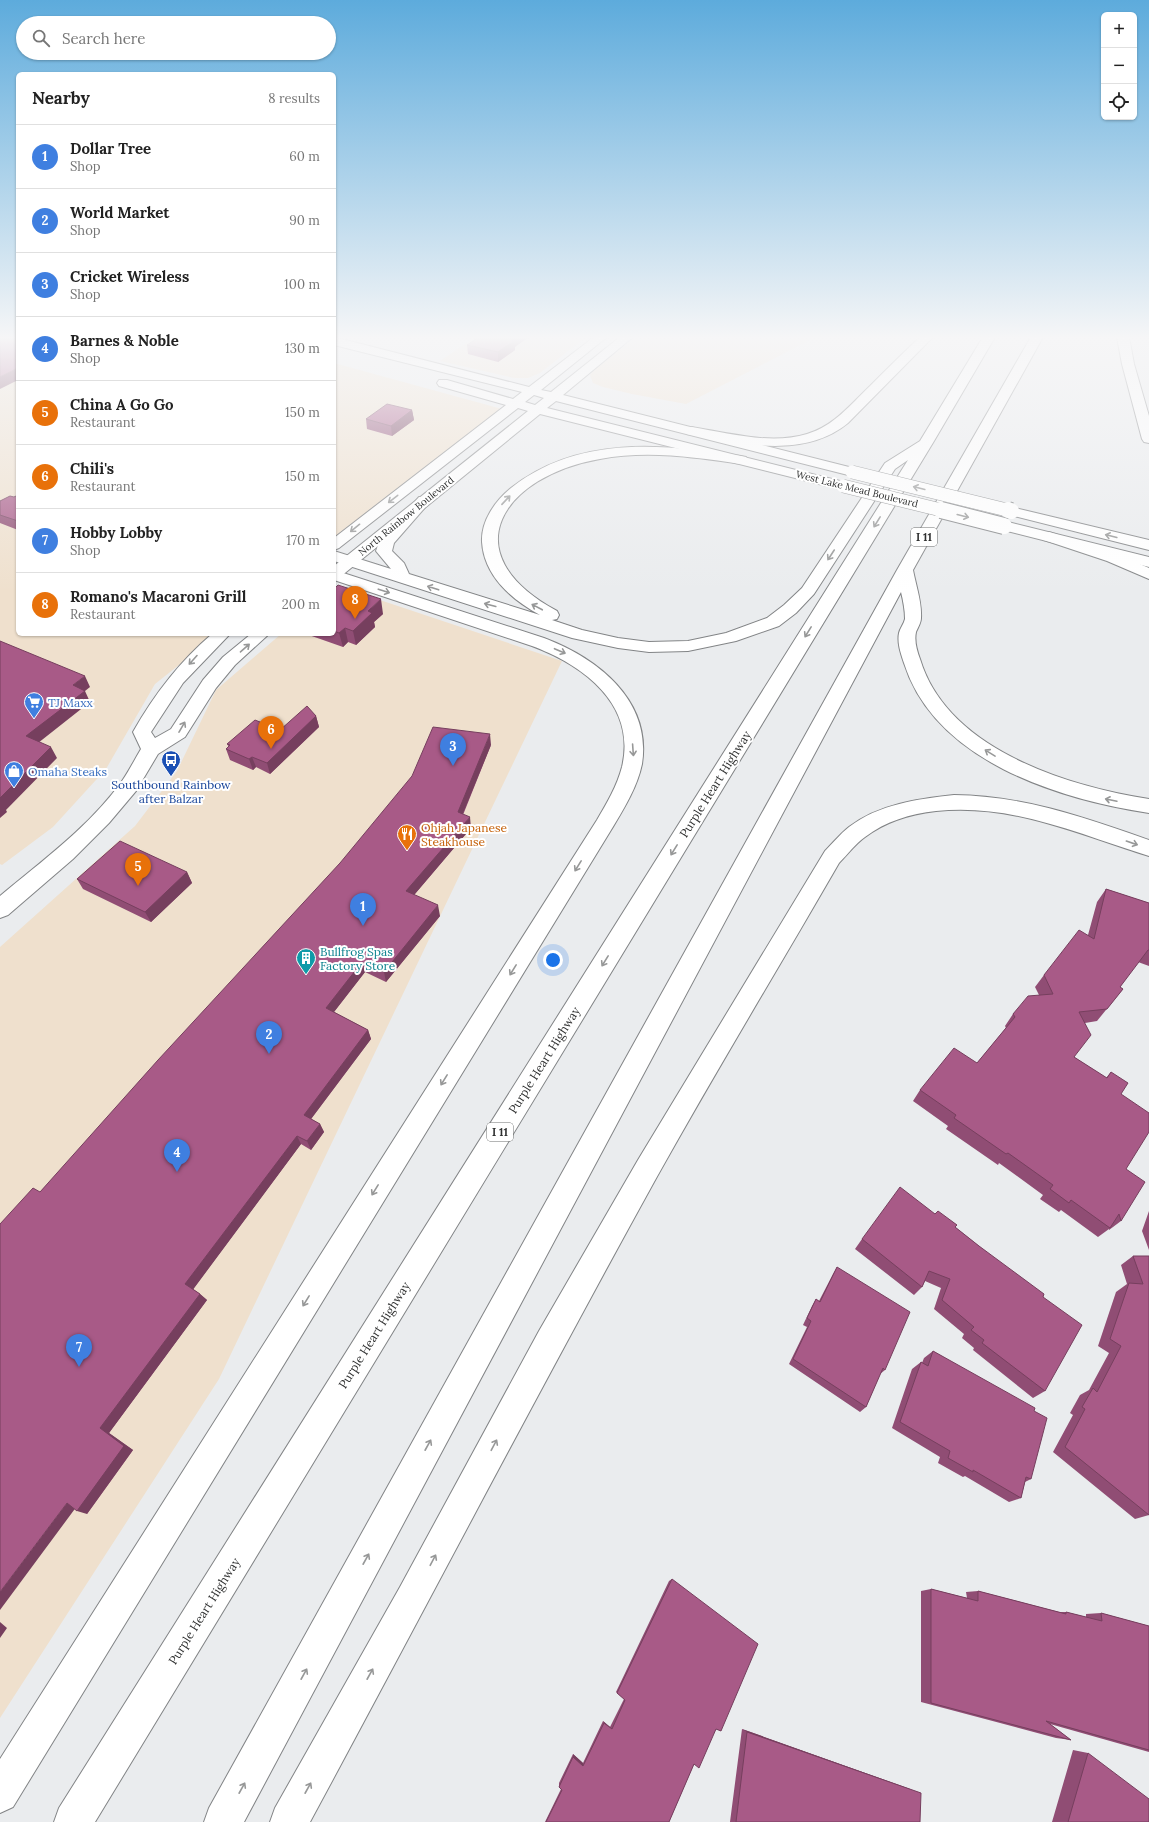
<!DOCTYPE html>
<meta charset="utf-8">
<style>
:root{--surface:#fff;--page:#f2f2f2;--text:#222;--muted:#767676;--line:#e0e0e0;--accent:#1c686f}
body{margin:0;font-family:Lora,serif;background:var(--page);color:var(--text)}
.controls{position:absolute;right:12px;top:12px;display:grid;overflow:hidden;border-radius:6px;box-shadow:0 1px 3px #0004}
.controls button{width:36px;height:36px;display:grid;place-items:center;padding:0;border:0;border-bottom:1px solid var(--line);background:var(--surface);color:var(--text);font:20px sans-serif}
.you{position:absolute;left:553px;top:960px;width:14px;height:14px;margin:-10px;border:3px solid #fff;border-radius:50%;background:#1a73e8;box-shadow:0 0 0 6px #1a73e833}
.badge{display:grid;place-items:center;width:26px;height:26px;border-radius:50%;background:var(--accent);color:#fff;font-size:13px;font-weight:700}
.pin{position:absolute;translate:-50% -33px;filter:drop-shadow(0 1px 2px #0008)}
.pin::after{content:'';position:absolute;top:21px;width:14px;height:12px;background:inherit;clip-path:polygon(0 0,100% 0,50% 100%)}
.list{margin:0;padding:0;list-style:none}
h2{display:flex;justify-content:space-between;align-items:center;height:52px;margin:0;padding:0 16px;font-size:17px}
h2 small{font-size:13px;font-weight:400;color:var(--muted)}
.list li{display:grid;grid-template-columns:26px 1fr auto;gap:12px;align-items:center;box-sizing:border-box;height:64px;padding:0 16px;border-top:1px solid var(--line)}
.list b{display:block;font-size:15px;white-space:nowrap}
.list p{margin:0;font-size:13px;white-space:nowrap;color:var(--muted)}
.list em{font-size:13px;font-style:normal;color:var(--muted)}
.icon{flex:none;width:22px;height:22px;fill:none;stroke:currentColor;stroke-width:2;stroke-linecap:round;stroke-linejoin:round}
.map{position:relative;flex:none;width:1149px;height:1822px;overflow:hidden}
.search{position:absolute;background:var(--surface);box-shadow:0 1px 3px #0004;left:16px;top:16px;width:320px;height:44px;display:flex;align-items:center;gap:10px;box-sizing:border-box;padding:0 14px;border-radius:22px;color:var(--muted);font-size:15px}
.panel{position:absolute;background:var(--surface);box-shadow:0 1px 3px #0004;left:16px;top:72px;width:320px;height:564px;border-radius:6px}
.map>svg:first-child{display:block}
</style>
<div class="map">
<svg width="1149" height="1822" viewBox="0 0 1149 1822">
<rect width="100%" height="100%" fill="#eaecee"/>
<path fill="#efe0cd" d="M0,337h18v297h200l-63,50 -49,85 -53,58 -51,38 -2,-1z
M475,337h111l-46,36 -12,5h-14l-74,-17z
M636,337h180l-130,67 -54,-10 -29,-7 -10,-4 -3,-8 3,-4z
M334,363l168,46 -168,134z
M356,592l206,69 -343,718 -219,339v-771l135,-121 42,-55 39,-81 65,-56h53z"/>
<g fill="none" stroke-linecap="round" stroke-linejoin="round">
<g stroke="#828486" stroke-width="2">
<path id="major" d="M334,337l195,50 65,-50h13l-66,53 10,2 69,-55h13l-70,58 294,74 2,3 -2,3 -5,1 -296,-75 -9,7 301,75 2,3 -2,3 -5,1 -303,-76 -200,163 -6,2v-13l194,-155 -10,-3 -179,140 -5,2v-12l172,-133 -67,-19 -2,-3 2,-3h8l66,19 9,-7 -188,-47zM534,395l10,3 -9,7 -10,-3z
M1011,507l138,33v10l-143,-36 -2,-3 2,-3z
M1004,521l145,36v10l-150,-38 -3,-3 3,-3z
M212,634h18l-47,49 -32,49 4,6 16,-9 32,-49 20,-23 28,-23h18l-34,31 -19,23 -31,49 -27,17 -22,37 -27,32 -36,36 -65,56 -8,3v-22c42,-35 90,-70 122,-115 7,-10 13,-22 19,-32l-8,-17c21,-37 46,-70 79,-98z"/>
</g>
<g stroke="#828486" stroke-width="2">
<path id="highway" d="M920,337h13l-85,86c-44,36 -105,21 -156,12l-5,-1 -2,-3 2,-3 5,-1c36,6 79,18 115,7 27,-8 43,-29 63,-48 16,-16 33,-33 50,-49z
M983,337h12l-61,104 -839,1381h-41l5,-14 849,-1348 -13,9 -81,125 -18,19 -17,13 -43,15 -48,10 -39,1 -31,-4 -46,-10 -238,-77v-10l57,18 -15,-18 3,-9 40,-45h10l2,3 -2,3 -35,40 -2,8 12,12 5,11 131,41c-28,-15 -56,-39 -58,-73 -1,-21 13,-41 29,-54 67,-53 151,-44 230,-32l5,1 2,3 -2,3 -5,1c-47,-7 -94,-14 -141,-5 -97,17 -150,94 -43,152l2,4 -2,4 -5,1 30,10 36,8 31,4 39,-1 38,-8 41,-15 17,-13 18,-17 83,-125 35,-22z
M1031,337h12l-130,233c3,16 9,32 8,48 0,5 -3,9 -5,14 -2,9 1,19 4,27 27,90 146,127 229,140v14c-91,-14 -214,-52 -245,-150 -3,-9 -7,-20 -5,-30 1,-5 5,-9 6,-14 0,-9 -2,-19 -4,-27l-657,1230h-40l5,-14 688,-1238z
M1117,337h12l5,27 15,52v27l-5,-1 -2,-3 -20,-75z
M1049,532l70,23 30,13v11l-42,-18 -63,-21 -3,-3 3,-3z
M334,570l210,68c53,20 108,62 98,126 -5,24 -19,46 -31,66l-598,977 -13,6v-54l597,-939c10,-17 20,-34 25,-53 15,-63 -39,-102 -90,-121l-198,-66z
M954,795c71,1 129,22 195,45v16c-71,-22 -137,-53 -213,-45 -26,3 -50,10 -71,26 -10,7 -17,17 -26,26 -61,106 -125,211 -185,319 -117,212 -229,427 -344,640h-40l5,-14 125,-221 139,-256 99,-171 187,-309c8,-8 15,-17 24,-24 30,-23 69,-28 105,-32z"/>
</g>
<use href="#major" fill="#fff" fill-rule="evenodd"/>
<use href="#highway" fill="#fff" fill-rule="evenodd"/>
<g stroke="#828486" stroke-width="14" stroke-linecap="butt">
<path id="major-bridge-far1" d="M852,472l159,39
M843,486l102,25"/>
</g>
<g stroke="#828486" stroke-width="18" stroke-linecap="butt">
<path id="major-bridge" d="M941,510l63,16
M1008,510l3,1"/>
</g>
<use href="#major-bridge-far1" stroke="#fff" stroke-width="13"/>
<use href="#major-bridge" stroke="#fff" stroke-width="16"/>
</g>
<path fill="#904d74" d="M467,345l48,2v3l-17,12 -30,-8z
M412,410l2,10 -22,16 -25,-7 -1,-10z
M18,495v35l-18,-7v-22l14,-4z
M334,589l49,25 -9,8 1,5 -19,18 -8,-3 -5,5 -37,-13h28z
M316,716l3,11 -49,47 -14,-7 -3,3 -23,-10 -4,-11 3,-2 -2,-3 53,-14z
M491,745l-28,70 8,13 -57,67 26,21 -54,66 -21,-10 -31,40 34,18 3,9 -60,80 9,5 4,8 -13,18 -10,-6 -108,145 7,5 7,6 -98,133 24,17 -46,64 -47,-322z
M187,872l5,11 -41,39 -68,-33 -6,-10z
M1106,889l43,14v63l-11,-4 -18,25 3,2 -26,32 -12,2 -11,34 32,21 5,-6 10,22 5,75 -5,52 -12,9v-1l-11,8 -37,-27 -2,2 -19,-13 3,-4 -44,-32 -1,2 -52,-36 2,-3 -35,-25 7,-11 57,-27 29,-35 -1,-2 8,-12 26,-19 -4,-8 9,-12 44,-40 9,-33z
M1149,1211v39l-7,-19z
M935,1214l20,13 88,70 2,94 -12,7 -60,-48 1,-2 -12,-10 2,-4 -30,-25 7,-21 -16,-7 -3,6 -8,8 -59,-46 7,-10z
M1133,1256h16v259l-14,4 -82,-67 20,-37 -3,-2 10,-18 9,-5 20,-37 -11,-7 18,-54 11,-8 -6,-19z
M837,1267l48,103 -5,4 -14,33 -6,5 -71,-48 18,-37 -4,-2 9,-19 4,-7 3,2 14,-27z
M933,1351l101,60 -3,68 -6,3 -4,16 -12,4 -44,-26 -2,1 -25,-14 2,-6 -48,-29 20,-59 9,-7 1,1 2,-5z
M672,1579l49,152 -5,-2 -22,35 -25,58h-124l16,-33 -2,-2v-4l14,-29 10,9 20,-42 7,6 14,-28 -8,-7 53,-111z
M931,1589l36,9 -1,-6 12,-1 81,21h7l20,5v-3l15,-1 48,13v126l-99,-28 21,16 -15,-2 -135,-36v-111z
M742,1729l168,60 10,33h-190z
M1073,1750l15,3 61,69h-97z"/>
<path fill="#763f5e" d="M515,337h14l-14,10v3l-17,12v-10l13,-12z
M18,368v12l-18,9v-12z
M412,410l2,10 -22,16 -1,-10z
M381,599l2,15 -9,8 1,5 -19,18 -3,-14 15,-20z
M345,628l3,14 -5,5 -4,-14z
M85,676l5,11 -5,4 5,11 -57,45 -7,-11 47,-51z
M316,716l3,11 -49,47 -3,-11z
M490,734l1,11 -32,78 -1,-11z
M51,747l6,11 -51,52 1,2 -7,6v-20z
M252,757l4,10 -3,3 -4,-11z
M470,817l1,11 -62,73 -3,-10z
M187,872l5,11 -41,39 -6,-10z
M438,905l2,11 -54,66 -2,-10z
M362,962l3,10 -35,45 -4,-9z
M368,1030l3,9 -63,84 -4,-8z
M320,1124l4,8 -13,18 -4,-9z
M297,1136l4,8 -109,147 -7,-7z
M200,1294l7,6 -98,133 24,17 -46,64 -10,-3 23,-83z
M67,1503l10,3 -77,104v-18z
M0,1622l7,6 -7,10z
M603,1721l7,6 2,2 -8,-6z
M742,1729l168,60 11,4 -174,-61z
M573,1754l10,9v3l-10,-9z"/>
<path fill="#a85a87" stroke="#763f5e" d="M0,337h18v31l-18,9z
M479,337h36l-4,3 3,1 -16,11 -31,-7z
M387,404l25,6 -21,16 -25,-7z
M18,495v26l-18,-6v-14l10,-5 4,1z
M338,585l43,14 -13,12 4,2 -19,18 -8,-3 -6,5 -5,-2v-42z
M0,641l85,35 -12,9 12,6 -59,45 25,11 -51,51z
M307,706l9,10 -49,47 -15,-6 -3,2 -23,-10 4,-4 -3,-1 28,-24 25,10z
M433,727l57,7 -32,78 12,5 -64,74 32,14 -54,67 -22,-10 -36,46 42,22 -64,85 16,9 -13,17 -10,-5 -112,148 15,10 -100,134 24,18 -47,65 -10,-8 -67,89v-368l33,-36 7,4 118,-132 182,-197 72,-87z
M120,841l67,31 -42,40 -68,-33z
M1106,889l43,14v47h-1l-28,37 3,2 -16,20 -28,3 12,23 -17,22 33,21 4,-6 17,11 -7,11 28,19v19l-23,37 19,13 -24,39 -2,-7 -9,14 -39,-28 -2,3 -19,-14 3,-4 -45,-32 -2,1 -52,-36 2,-3 -36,-25 34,-42 23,15 38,-46 -2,-3 15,-18 25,-2 -9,-19 35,-45 15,9z
M900,1187l35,27 3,-3 19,14 -2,2 24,19 65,48 -1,3 39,28 -37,66 -63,-48 2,-3 -13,-10 3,-3 -32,-27 8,-21 -21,-8 -7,16 -60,-48z
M1133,1256h16v259l-84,-68 20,-38 -3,-2 11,-19 4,4 24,-46 -11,-7 19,-56 14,1z
M837,1267l73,45 -25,58 -2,-2 -17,39 -73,-48 18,-38 -4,-3 9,-19 4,3z
M933,1351l102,57 -1,3 13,7 -16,61 -5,-2 -5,21 -48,-28v2l-25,-14 2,-7 -50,-29 21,-60 7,4z
M672,1579l86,65 -37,87 -5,-2 -17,39 -5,-4 -25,58h-123l16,-32 -3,-3 14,-30 10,9 21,-43 8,6 13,-29 -8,-7z
M931,1589l47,12v-10l88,23v-2l36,9 -1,-8 48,13v124l-103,-29 25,19 -140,-37z
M747,1732l174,61 -1,29h-184z
M1088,1753l61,46v23h-81z"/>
<defs><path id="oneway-shaft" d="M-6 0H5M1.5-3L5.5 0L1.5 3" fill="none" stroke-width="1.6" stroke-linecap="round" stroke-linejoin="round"/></defs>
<g stroke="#979898">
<use href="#oneway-shaft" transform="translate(919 488) rotate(-166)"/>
<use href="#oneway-shaft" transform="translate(393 499) rotate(142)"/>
<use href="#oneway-shaft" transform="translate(506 500) rotate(-47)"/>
<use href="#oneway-shaft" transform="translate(963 516) rotate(14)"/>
<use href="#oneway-shaft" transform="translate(877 522) rotate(122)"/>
<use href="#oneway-shaft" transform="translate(355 528) rotate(141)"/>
<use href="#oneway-shaft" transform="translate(1111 536) rotate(-166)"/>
<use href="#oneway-shaft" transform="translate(831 555) rotate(123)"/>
<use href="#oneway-shaft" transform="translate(433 588) rotate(-162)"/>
<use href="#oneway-shaft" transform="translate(384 591) rotate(18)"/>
<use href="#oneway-shaft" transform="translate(490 605) rotate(-165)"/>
<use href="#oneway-shaft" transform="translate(537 607) rotate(-152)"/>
<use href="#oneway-shaft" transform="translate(808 632) rotate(122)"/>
<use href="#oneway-shaft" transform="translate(245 648) rotate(-41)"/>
<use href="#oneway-shaft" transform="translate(560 651) rotate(23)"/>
<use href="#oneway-shaft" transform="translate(193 660) rotate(132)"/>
<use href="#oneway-shaft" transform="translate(182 727) rotate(-60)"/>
<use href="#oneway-shaft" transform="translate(633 750) rotate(86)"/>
<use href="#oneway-shaft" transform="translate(990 753) rotate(-148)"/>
<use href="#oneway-shaft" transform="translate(1111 800) rotate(-168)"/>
<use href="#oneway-shaft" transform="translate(1132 843) rotate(19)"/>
<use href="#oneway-shaft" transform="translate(674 850) rotate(122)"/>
<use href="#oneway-shaft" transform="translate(578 866) rotate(122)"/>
<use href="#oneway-shaft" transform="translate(605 961) rotate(122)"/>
<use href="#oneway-shaft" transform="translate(513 970) rotate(122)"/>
<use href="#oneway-shaft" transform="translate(444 1080) rotate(122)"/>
<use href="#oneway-shaft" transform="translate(375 1190) rotate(122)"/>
<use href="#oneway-shaft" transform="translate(306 1301) rotate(122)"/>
<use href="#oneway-shaft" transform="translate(428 1445) rotate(-61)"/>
<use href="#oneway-shaft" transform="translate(494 1445) rotate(-62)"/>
<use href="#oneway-shaft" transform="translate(366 1559) rotate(-61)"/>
<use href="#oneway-shaft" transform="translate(433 1560) rotate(-62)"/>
<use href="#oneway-shaft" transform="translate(304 1674) rotate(-61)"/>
<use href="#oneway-shaft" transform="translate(370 1674) rotate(-61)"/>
<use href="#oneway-shaft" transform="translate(242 1788) rotate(-61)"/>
<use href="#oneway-shaft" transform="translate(308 1788) rotate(-61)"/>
</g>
<linearGradient id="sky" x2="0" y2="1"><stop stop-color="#5dabdc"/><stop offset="0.57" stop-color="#f6f6f7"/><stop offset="1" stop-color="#f6f6f7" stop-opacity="0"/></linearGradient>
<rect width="1149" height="592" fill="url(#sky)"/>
<defs>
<g id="supermarket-pin" transform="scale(1)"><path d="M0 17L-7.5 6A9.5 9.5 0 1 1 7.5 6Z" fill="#3f7fe0" stroke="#fff"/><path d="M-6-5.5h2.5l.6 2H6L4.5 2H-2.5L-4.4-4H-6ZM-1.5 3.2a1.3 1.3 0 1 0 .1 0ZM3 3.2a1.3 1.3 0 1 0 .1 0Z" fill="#fff"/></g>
<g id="bus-pin" transform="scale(1)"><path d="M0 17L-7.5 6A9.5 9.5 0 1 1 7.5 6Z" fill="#1a4fb4" stroke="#fff"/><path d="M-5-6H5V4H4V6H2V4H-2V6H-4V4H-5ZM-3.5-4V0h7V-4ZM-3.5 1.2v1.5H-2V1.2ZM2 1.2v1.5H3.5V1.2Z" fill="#fff"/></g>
<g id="shop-pin" transform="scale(1)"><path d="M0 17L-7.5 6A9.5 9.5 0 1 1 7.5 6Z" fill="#3f7fe0" stroke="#fff"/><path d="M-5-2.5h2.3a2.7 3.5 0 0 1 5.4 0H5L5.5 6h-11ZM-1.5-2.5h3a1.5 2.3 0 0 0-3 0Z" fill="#fff"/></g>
<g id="restaurant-pin" transform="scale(1)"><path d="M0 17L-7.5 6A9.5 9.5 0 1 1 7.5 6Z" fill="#e8710a" stroke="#fff"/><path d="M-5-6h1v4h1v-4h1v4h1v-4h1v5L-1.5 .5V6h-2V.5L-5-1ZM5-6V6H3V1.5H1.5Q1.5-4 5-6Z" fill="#fff"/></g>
<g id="building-pin" transform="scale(1)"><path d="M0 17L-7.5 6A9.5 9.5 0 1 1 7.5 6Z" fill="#0f9aa8" stroke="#fff"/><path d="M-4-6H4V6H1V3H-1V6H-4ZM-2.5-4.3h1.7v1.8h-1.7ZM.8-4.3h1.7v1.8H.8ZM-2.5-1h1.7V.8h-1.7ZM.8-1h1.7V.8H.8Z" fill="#fff"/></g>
</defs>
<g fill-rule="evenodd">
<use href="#supermarket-pin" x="34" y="702"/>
<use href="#bus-pin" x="171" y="760"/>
<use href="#shop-pin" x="14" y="771"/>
<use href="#restaurant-pin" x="407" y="834"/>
<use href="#building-pin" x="306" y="958"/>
</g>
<g text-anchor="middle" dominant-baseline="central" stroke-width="4" stroke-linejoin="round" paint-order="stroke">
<g font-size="10" fill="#2f3030" stroke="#fff">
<text transform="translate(857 489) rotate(14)">West Lake Mead Boulevard</text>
<text transform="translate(406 516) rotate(-39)">North Rainbow Boulevard</text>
</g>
<g fill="#fff" stroke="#6d6e6e" stroke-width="1">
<rect x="911" y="528" width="26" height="18" rx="3"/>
<rect x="487" y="1123" width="26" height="18" rx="3"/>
</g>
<g font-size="11" font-weight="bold" fill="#2f3030">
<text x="924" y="537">I 11</text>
<text x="500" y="1132">I 11</text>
</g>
<g font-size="12" fill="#366cbe" stroke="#fff" text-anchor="start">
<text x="48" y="702">TJ Maxx</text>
<text x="28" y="771">Omaha Steaks</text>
</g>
<g font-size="12" fill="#164399" stroke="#fff">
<text x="171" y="784">Southbound Rainbow<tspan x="171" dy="14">after Balzar</tspan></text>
</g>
<g font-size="12" fill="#2f3030" stroke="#fff">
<text transform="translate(715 784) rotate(-58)">Purple Heart Highway</text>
<text transform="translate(544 1060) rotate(-58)">Purple Heart Highway</text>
<text transform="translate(374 1335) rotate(-58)">Purple Heart Highway</text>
<text transform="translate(204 1611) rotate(-58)">Purple Heart Highway</text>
</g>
<g font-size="12" fill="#c56008" stroke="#fff" text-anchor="start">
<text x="421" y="827">Ohjah Japanese<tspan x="421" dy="14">Steakhouse</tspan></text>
</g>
<g font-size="12" fill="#0d838f" stroke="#fff" text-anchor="start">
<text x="320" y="951">Bullfrog Spas<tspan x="320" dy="14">Factory Store</tspan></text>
</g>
</g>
</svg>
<div class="controls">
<button>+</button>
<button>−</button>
<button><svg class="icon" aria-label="locate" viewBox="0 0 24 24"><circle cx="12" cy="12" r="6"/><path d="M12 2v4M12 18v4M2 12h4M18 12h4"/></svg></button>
</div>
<div class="you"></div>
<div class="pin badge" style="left:363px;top:926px;background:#3f7fe0">1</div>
<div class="pin badge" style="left:269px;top:1054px;background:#3f7fe0">2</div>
<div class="pin badge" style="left:453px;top:766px;background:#3f7fe0">3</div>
<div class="pin badge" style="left:177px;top:1172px;background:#3f7fe0">4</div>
<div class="pin badge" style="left:138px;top:886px;background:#e8710a">5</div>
<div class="pin badge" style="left:271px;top:749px;background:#e8710a">6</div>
<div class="pin badge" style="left:79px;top:1367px;background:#3f7fe0">7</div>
<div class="pin badge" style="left:355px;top:619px;background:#e8710a">8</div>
<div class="search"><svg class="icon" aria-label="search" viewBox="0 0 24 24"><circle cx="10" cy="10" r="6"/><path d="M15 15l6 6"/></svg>Search here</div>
<section class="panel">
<h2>Nearby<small>8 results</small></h2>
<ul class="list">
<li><span class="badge" style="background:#3f7fe0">1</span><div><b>Dollar Tree</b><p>Shop</p></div><em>60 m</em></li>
<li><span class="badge" style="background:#3f7fe0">2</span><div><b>World Market</b><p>Shop</p></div><em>90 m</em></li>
<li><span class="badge" style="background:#3f7fe0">3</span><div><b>Cricket Wireless</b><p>Shop</p></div><em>100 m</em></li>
<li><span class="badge" style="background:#3f7fe0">4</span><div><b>Barnes &amp; Noble</b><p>Shop</p></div><em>130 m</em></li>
<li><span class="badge" style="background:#e8710a">5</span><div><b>China A Go Go</b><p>Restaurant</p></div><em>150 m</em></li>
<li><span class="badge" style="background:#e8710a">6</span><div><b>Chili's</b><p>Restaurant</p></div><em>150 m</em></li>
<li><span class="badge" style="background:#3f7fe0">7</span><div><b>Hobby Lobby</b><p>Shop</p></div><em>170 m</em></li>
<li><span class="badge" style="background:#e8710a">8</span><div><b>Romano's Macaroni Grill</b><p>Restaurant</p></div><em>200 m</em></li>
</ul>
</section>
</div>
